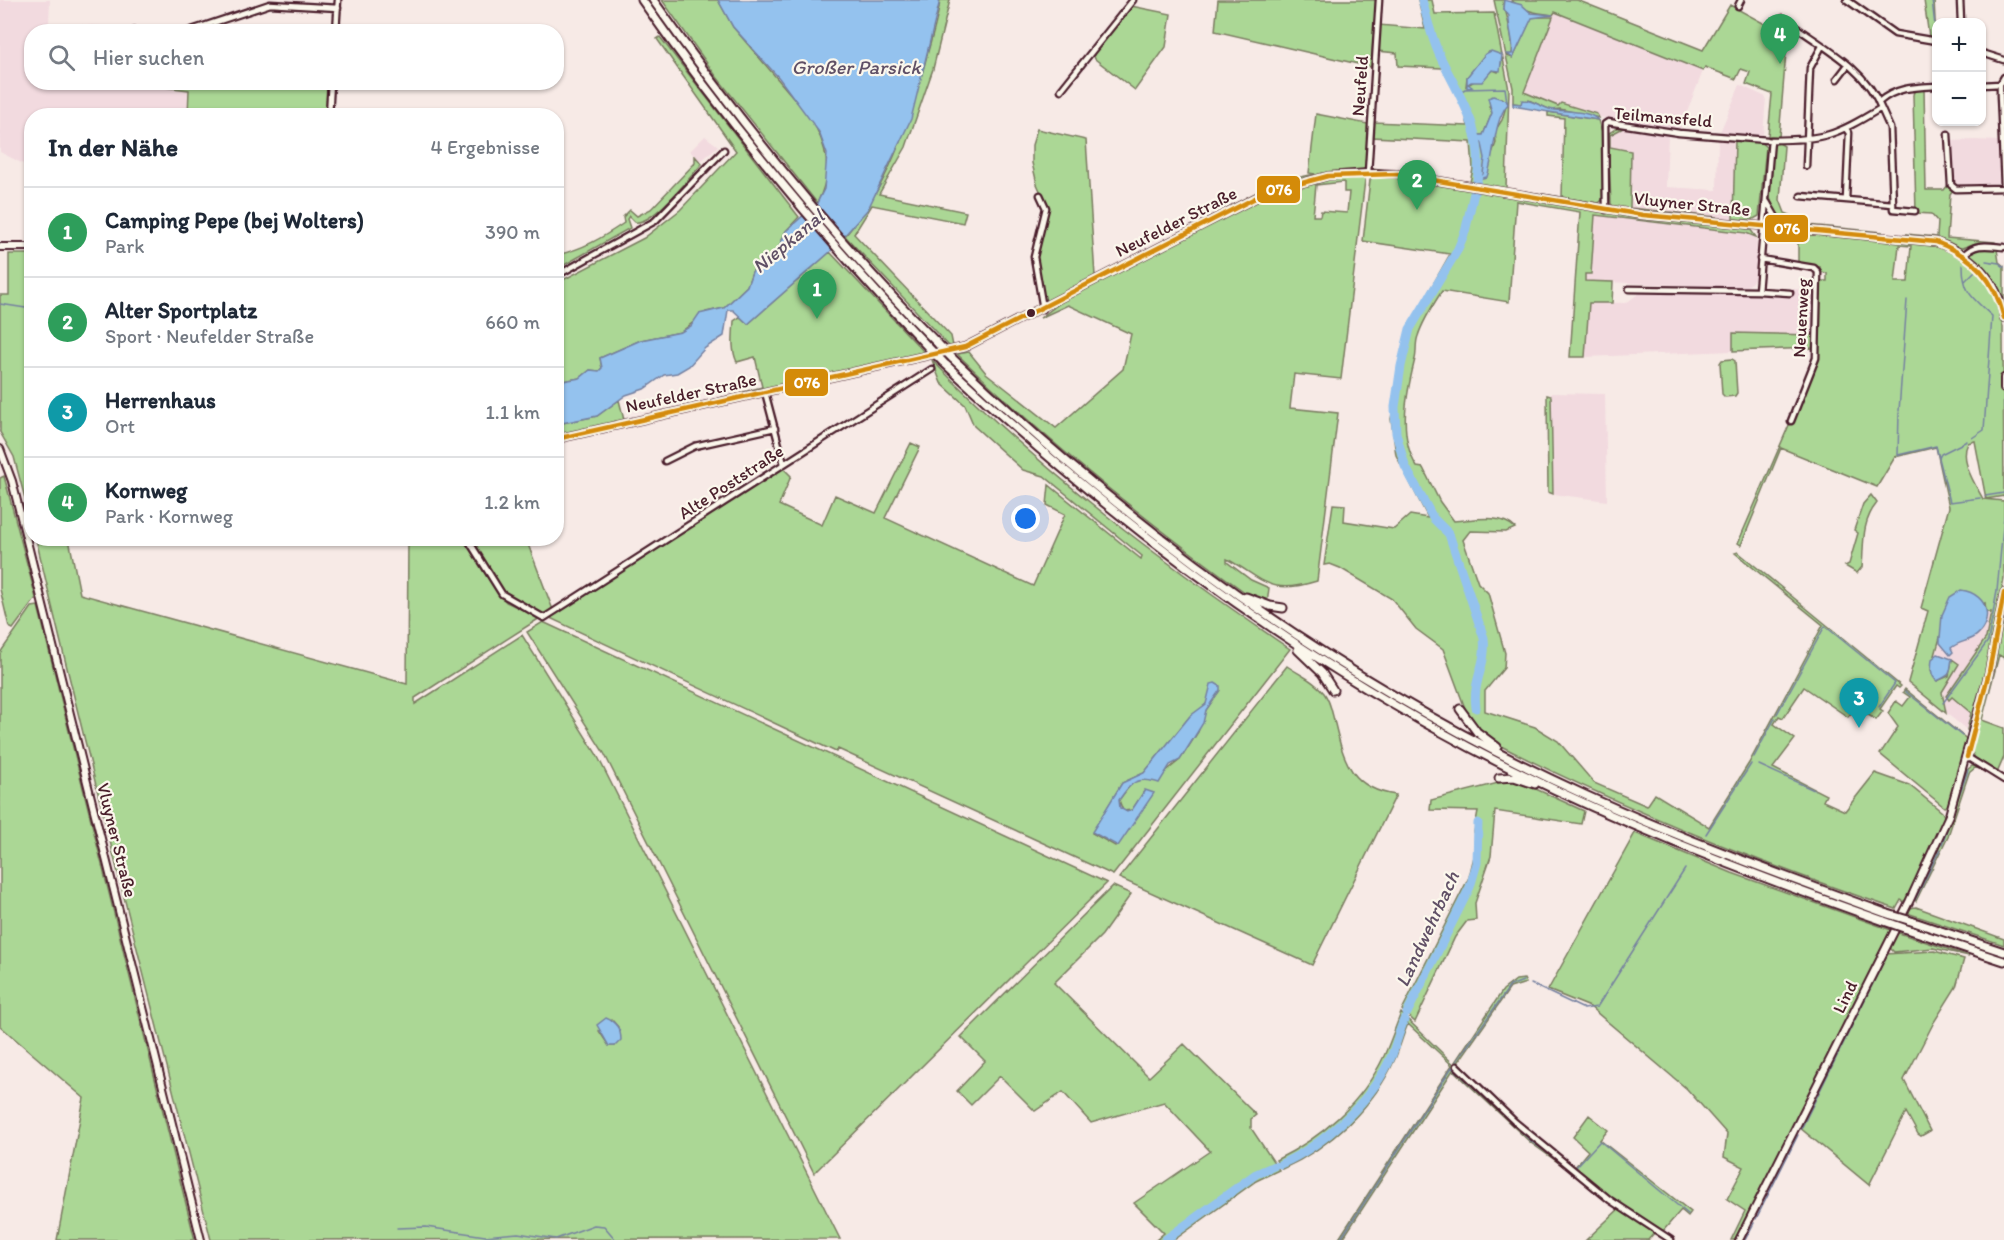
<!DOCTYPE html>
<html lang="de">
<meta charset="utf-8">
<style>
:root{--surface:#fff;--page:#f2f2f3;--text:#1f2937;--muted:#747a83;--line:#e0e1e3;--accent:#d1495b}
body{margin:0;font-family:Itim,sans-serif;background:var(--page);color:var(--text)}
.controls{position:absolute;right:18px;top:18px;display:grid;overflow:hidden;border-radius:12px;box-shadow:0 2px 4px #0004}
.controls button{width:54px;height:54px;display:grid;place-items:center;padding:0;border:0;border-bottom:2px solid var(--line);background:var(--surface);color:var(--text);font:30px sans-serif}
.you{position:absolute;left:1026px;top:519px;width:21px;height:21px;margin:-15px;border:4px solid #fff;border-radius:50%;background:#1a73e8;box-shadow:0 0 0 9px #1a73e833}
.badge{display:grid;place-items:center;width:39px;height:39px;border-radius:50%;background:var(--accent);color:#fff;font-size:20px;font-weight:700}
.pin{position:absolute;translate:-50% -50px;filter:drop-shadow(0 2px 3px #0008)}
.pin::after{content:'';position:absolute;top:32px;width:21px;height:18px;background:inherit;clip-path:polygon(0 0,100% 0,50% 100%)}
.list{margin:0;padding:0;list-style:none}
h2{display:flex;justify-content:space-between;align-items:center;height:78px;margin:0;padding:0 24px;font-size:26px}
h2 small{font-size:20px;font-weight:400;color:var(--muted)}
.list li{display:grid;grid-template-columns:39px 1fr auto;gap:18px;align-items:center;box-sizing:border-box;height:90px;padding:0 24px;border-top:2px solid var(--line)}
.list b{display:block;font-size:22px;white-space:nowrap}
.list p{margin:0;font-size:20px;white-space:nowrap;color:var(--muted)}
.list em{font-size:20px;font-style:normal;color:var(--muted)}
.icon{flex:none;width:33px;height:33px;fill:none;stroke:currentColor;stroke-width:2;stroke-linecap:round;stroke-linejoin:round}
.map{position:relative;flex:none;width:2004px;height:1240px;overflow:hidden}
.search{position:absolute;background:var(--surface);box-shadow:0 2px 4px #0004;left:24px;top:24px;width:540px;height:66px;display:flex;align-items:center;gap:15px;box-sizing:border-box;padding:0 21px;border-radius:24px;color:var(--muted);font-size:22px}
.panel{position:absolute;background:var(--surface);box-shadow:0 2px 4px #0004;left:24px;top:108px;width:540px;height:438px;border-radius:24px}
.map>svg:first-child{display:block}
</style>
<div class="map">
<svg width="2004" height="1240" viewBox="0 0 2004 1240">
<rect width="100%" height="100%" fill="#f7eae6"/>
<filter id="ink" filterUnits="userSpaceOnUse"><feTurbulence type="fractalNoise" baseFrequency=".0167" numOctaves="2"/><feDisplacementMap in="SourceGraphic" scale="12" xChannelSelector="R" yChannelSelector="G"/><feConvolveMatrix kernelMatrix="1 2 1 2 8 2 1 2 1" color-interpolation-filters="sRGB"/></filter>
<g filter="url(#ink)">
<path fill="#f2dadf" d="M0,0h50l-1,23 72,4v5h-89v50h98l60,8 -2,25 -156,1 -1,52 -31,-16z
M1555,12l148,59 -23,58 -81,-12 -38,-14 -3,3 -35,-14z
M1740,85l26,12 -3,39 -43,-4z
M1620,128l48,7 -2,52 51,3 1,-51 17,2 -2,78 -103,-11 1,-57 -21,-3v-13z
M705,136l13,10 -18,16 -10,-11z
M1974,140l25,1 1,42 -41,2 -6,-5 -2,-39z
M1595,215l154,19 7,3 1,8 -2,33 -6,7 -9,3 -155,-7v-7l6,-1z
M1792,289l23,1v45l-82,-2v18l-148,6 4,-55 37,1 16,-12 149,6z
M1551,393l54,1 2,107 -54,-7z
M1991,611l-5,27 -40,58 6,1 19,16 -4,17 -21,-17 -3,-13 2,-14 14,-22 -10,-7 -13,-2 4,-12 8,8 9,-9 17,-5 9,-13 3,-12z"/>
<path fill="#abd795" stroke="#7a7b60" stroke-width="1.5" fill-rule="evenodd" d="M662,0h56l15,27 77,90c18,29 23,56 7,86l-101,-127z
M940,0h10l-17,69 -27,78 -27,47 87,18 -3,11 -91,-18 -18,29 97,102 2,10 -3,1 -105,-111c44,-50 62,-109 80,-173 5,-21 13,-42 15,-63z
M1218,0h158l-5,67 -156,-36z
M1418,0h14l3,14 59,-1 8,42 -14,-3 -21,25 -1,9 27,-16 5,2 5,-14 6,32 -3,98 -130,-17 -4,-3 98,14 3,-13 -2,-27 -99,-5 1,-15 95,4 -4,-17 -22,-41 -44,-2 -1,-13 -20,-2 2,-26 46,4zM1501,98l6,5 -5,17 -7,11 1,12 -5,13 -3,17 -10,6c7,-9 12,-25 4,-36 -2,-3 -4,-5 -5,-8h6l9,-22 -3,-7z
M1494,0h10l-1,4c4,9 11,41 9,50l-5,2 6,2 19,-41h21l-29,75 34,14 3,-3 36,11 2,4 -39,-9 -9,1 -22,-10 -8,4 -8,-1v-15z
M1511,0h66l126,50 27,-45 35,19 8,25 7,-2 6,5 -7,85 -11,-1 4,-42 -26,-10 4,-12 -9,-3 -5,10 -31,-12 -2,4 -148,-59 -2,3c-17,-2 -28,-3 -42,-15z
M1924,0h10l2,38 -7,-1z
M1131,6l40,8 -5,33 -31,43 -40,-31 -2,-6z
M660,37l139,180 -13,14 -9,21 -25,20 -5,14 -23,22 -18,4 -25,20 -40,8 -41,18 2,10 -3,3 -9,-1 -10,8 -23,4v-99l87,-45 36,-28 56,-59 -79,-112z
M130,83h198l-3,32h-137l1,-25z
M1924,89l2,101h18l4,-5 5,5 -3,4 -3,44 48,4 1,2 -20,-1 -17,6 -53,-15 31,3 1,-15 -7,-8 -15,-1 -3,-118 1,-4z
M1548,112l50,8 4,13 2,65 -5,5 -89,-14 52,8 2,-79 -16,-2z
M1316,114l52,10 -2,44 -3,3 -46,6 -56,13 26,-10 28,-6 -6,-1z
M1618,127l5,1 -13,7v12l21,4 -1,57 87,9c-23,-1 -91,0 -106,-13l-3,-70z
M1037,129l49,11 9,136 164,-85 -1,3 -212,111 -3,-2 -7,-39 11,-58 -10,-22 -5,-21v-18z
M1735,140l25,2 6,5 -7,69 -7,4 -19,-1z
M1779,143l5,3 -4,54 5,13 22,9v3l75,7 -1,2 -74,-8 -30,-10 -7,-18 3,-50 2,-4z
M695,156l7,8c-13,14 -49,61 -67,58l-6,-6 -2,3 3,9 -73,41v-14c26,-6 45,-17 67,-32l-1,-6 7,-7 7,6 14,-7 44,-46z
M1360,175l5,5 -24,199 -47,-5 -4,34 48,5 -21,168c-49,15 -51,-1 -90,-22v3l24,18 18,8 -2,16 -14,-6c-104,-74 -204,-154 -296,-244l12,-2 17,21 70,55 67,-59 8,-35 -63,-29 -28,13 24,-18 200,-104 52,-16zM1344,182v10h5l-2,21 -26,-2 -1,5h-7l3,-31z
M1377,175l290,45 83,9 6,8 -10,-4 -151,-18 -4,59h-6v7l28,1 -1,21h-23l-4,54h-15l10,-145 -64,-11 -7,101 -67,-11c-9,14 -19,29 -24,45 -3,7 -1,15 -3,23 -8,32 -18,76 2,108l6,1 17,34 14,19c20,-1 46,-8 61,7l-9,4 -36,-1 -7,9 15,43 10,10 17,60 -1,15 -19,23v20l50,16 23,14 36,42 53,23 8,-12 54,33 40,-64 74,-138 -88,-72 3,-1 163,134 -2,2 -3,-2 -16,23 3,2 -7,9 -20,-13 -8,10 -44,-30 -21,31 -4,-2 -5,8 21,15 -22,29 53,27 -3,6 22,10 30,-38 34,12 33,27 3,6 -40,84 -4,-2 -5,9c-137,-46 -272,-100 -401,-166l-19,-16 -10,-16 -23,-62 -27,-20 -24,-30 -52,-31 -10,-4 -6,1 9,-61 12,1 -1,16 50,8 16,-14 18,3 -32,-63 -5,-36 16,-89 43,-76 -87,-13 7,-61z
M1778,232l149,12 28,8 16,10 12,13 14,24 6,28 1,169 -18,3 -11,-58 -7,2c-9,18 7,41 15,56l21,2v77l-19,101 -15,54 -3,-3 4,-17 -19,-16 -3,3 -3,-4 40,-58 5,-26h-5l-1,-9 -41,20 -13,47 6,11 12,-5 3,-17 7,5 -17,28 4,21 -38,-31 20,-71 -7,-3 28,-101 -13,-60 -41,10 -18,30 -96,-39 -40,97 -3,-2 80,-185 2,-77h7v-8l-7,-1v-5l-22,-3v-26l-19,-2 -10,3zM1899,245l12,1 -3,36h-13z
M1975,247l22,2 2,13 5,4v41l-10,-25 -24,-28z
M830,252l96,102 -88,20 -8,-1 -1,3 -82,19 -4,-3 19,-5 -7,-30 -18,5c-6,-12 -4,-27 -3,-41l6,-4 8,7z
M9,254h22v267l-17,-64 -14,-25v-137h9z
M1733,333l82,2 -1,13 -81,3z
M1732,359l3,2 2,32 -2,3 -10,1 -3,-3 -2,-31 2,-3z
M932,360c108,110 231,203 358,289l-177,226 -275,-126 -2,3 -286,-134 233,-150 8,8 -12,29 43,20 13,-30 41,18 35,-70 9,4 -35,71 148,68 32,-72 -18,-9 2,-20 92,74 1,-3 -98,-80 -21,-6 -49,-44 -9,-21 -24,-22zM1220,690l-14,20 -8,22 -18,28 -14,11 -19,8 -14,2 -14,19 4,11 9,-1 13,-20 -30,56 -23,-13 30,-50 22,-10 46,-57 7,-3z
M736,394l-2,4 -177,39v-13l40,-8 22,-16 5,20z
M1547,395l4,1 2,98 -5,-2z
M4,476l32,122 -23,31 -4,-2 -9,-38v-111z
M1871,495l6,8c-16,19 -13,42 -15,64l-5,6 -12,-7 4,-2 9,-31 -4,-3 9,-26z
M36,539h33l11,55 327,90 1,-145h56l36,56 6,7 34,16 -125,80v6l107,-69 75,120 243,484 -629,1c-59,-234 -120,-467 -175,-701zM612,1020l6,7 -3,19h-6l-10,-15z
M469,539h57l27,71 -10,6 -31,-15 -11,-10z
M38,606l141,570 16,64h-138l27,-142 -84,-72v-373l32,-46z
M2004,612v46l-5,-3 -17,65 22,8v29l-7,16 -22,-15 -4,-8z
M543,622l564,261 -293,290 -210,-420 -77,-121z
M1287,666c13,9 28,15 37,27 7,9 8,21 11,31 9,38 17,65 61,71l-84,170 -193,-87z
M1905,689l64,52 -20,65 -5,1 -64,-53 18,-27 -10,-14 8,-12 7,5 7,-9 -7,-5z
M1972,766l10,3 -7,-1 -6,5 -21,63 -32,65 -2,-4 26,-53 27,-74z
M1514,779l70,32 -3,13 -86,-13 -4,45 -16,47 1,17 -9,1 -12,16 -40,85 -13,-12 67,-133 9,-37 -4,-8 4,-21 -48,-1 1,-10z
M1635,833l97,40 159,57 -155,310h-5l14,-29 -18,-12 17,-32 -20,-10 3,-23 -40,-45 -97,-82 -42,-17z
M1113,886l18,8 -29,41 -48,48 95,94 35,-33 72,71 -5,4v9l28,42 -23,11 -82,59h-18l8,-7 -30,-30 76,-52 -46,-49 -73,21 -28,-31 -28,19 -35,-35 -29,29 -14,-14 28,-30 -24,-24z
M1916,907l88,32v6l-97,-32 2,-5z
M1896,932l73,24 -36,-8 -39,4 -5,-5z
M1934,951l30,8 -8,28 -22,35 -30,58 26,51 -9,5 -3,-2 -12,-22 -37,73 -70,-58 86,-173z
M1516,980l8,-1 2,4 -16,5 -53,76 -2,-2 48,-72z
M1401,1013l132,128 41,30 -1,2 -42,-30 -78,-73 -111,170h-4l114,-175 -44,-41c-5,11 -8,23 -13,35 -21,48 -66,89 -113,110l-6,-9c45,-22 86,-57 108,-104 6,-13 11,-28 17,-43z
M1589,1115l19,15 -8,10 91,72 -3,4 -7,-6 -18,21 -56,-36 -32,-28 13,-16 -15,-14z
M1620,1208l36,23 -8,9h-62z"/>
<path fill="#94c2ee" stroke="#7681a0" stroke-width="1.5" d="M718,0h222l-29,119 -43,90 -38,43 -82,72 -15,-14h-5l-4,26 -19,12 -16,18 -12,7 -13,2 -20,14 -18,6 -29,21 -40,8v-42l23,-4 10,-8 9,1 3,-3 -2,-10 41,-18 40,-8 10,-6 8,-12 25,-6 23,-22 5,-14 25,-20 9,-21 31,-28 7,-14 3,-35 -8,-22 -40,-54 -46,-51z
M1504,0l18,5 9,8 22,2 -21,3 -19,40 -6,-4h5c3,-10 -4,-25 -3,-38l-6,-8z
M1491,51l11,4 -2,16 -8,-1 -10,12h-11l-3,2 4,3 -5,1v-11l18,-23z
M1493,96l13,4 2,4c-15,18 -13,50 -21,73l-9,2 5,-5 2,-16 -3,-14 -6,-9h7l9,-22 -4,-15z
M1522,100c11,0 18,6 27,9 14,3 41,1 49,11l-85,-14v-3l8,1z
M1961,590c30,4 33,35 12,48 -8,4 -15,4 -22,10l2,4 -3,3 -10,-12v-5l2,-23 8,-18z
M1938,654l14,5c-3,16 1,14 -15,22 -7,-5 -6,-14 -5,-22z
M1215,683l5,3v4l-14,20 -3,13 -13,21 -10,16 -10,5 -11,18c-22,-7 -28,-1 -40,17l1,8 7,4 5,-2 13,-20 9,3 -36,53 -26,-14 30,-49 22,-10 46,-57 16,-12 5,-20z
M606,1018c10,4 15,12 15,22l-6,6h-6l-12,-21z"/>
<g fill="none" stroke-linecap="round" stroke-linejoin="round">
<path stroke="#7681a0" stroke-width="1.5" d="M1932,0l4,35
M1460,92l5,-3 40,-1 2,14
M1986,261l13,2 5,4
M1963,265c0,29 10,33 29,51l-8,114 -12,8
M1965,281l10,-10
M0,304l32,5
M2004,403v5
M1899,411l8,-111
M1899,413l-1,42 38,-9 3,12
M1967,441l-26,13 -2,4 11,44 30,-4
M1985,496l19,-3
M1905,691l57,45
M1943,703l45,-62 9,-50 7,-75
M1777,714l48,-88 70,57 -16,24
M1754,757l21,-39
M1759,765l55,25
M1706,834l45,-70
M1942,844l26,-74
M1915,900l25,-51
M1531,984l53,25 13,-2 88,-138
M1456,1062l54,-76 13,-5
M1801,1129l86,-174
M1576,1167l24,-26 88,73
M1756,1219l42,-84
M397,1228l29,-1 59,9 33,-3 38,6 38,-14 10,1 12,14
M1340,1240l112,-173 80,75 36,26
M1745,1240l9,-17"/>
<path stroke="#94c2ee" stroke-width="9" d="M1422,0c5,18 9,36 17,54 20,43 46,76 38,127
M1474,193l-9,39 -8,19 -47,78 -9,37 -6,41 1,26 9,33 28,52 16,16 35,104c3,29 -12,41 -8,70
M1407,1013l63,-126 7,-24 1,-40
M1281,1164c43,-19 92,-64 111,-109 4,-11 7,-23 12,-35
M1165,1240l91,-66 18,-8"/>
<g stroke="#4a1f2b" stroke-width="9">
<path id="minor" d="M1847,0l48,34 41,7
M1960,0l1,22
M1738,6l3,-6
M134,31l17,1
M186,32l84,-28 68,4
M336,32l2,-32
M1982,53l22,7
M2004,77l-4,7v11l4,90
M1837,79l10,-13
M1982,85l18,-1
M1061,90l72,-90
M1879,102c17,-15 36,-15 57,-16
M1881,108l9,20 3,76
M329,116l2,-34
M1948,134l3,51 5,4 48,-1
M1806,166l4,-98 12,-22
M1368,173l11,-173
M1040,195l6,13 -12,49 9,52
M1801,196l92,8
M1846,200l3,-67 -3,-4
M1767,202l10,17 18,8
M1893,204v5l22,2
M1606,210l-1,-86 3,-2 71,11 88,7
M1964,255c11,-13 25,-9 40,-8
M1760,259l54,9 4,4 -2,86 -25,63
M556,276l99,-55 69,-71
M1629,289l129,2 13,-151c53,0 64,-4 110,-32 -15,-41 -65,-65 -98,-90
M1758,291l32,2
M765,392l19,72
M665,461l30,-15 80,-18
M467,538l35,56 42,24 388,-249
M1967,757l37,23
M1457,1066l58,56 95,78 61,40"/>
</g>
<g stroke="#4a1f2b" stroke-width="10">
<path id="major" d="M0,247h32
M2004,378v11
M556,439l409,-92 300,-154 63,-17 40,-3 29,1 246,41 293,27c36,12 62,37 68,76
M0,449l12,32 189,759
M1739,1240l170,-338 40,-87 40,-143 15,-79"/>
</g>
<g stroke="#4a1f2b" stroke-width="11">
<path id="highway" d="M642,0c87,124 182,239 287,348
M653,0c87,123 180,238 286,345
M952,358c187,179 398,330 633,437 99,45 201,82 303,119
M942,361c160,150 333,283 527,386 133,70 273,124 415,174
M1246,597l24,9 13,2
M1298,650l24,23 11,17
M1460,709l17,23 20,15
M1499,778l15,-1 21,7
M1908,920l96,32
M1904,928l100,33"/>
</g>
<use href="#minor" stroke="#fbf7ec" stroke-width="4.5"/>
<use href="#major" stroke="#fbf7ec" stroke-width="6"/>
<use href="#highway" stroke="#fbf7ec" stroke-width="7"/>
<g stroke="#4a1f2b" stroke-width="11" stroke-linecap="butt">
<path id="highway-bridge" d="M939,345l13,13
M929,348l13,13
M1888,914l20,6
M1884,921l20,7"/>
</g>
<use href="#highway-bridge" stroke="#fbf7ec" stroke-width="7"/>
<g stroke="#fbf7ec" stroke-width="9">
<path id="bus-1" d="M556,439l409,-92 300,-154 63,-17 69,-2 246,41 293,27c37,14 59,37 68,76
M1967,757l22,-85 15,-79"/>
</g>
<use href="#bus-1" stroke="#d48b09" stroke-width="4.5"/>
</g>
</g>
<circle fill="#4a1f2b" stroke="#fbf7ec" stroke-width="2" cx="1031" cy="313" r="5"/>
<g text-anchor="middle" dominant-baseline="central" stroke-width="4.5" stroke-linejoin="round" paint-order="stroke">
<g font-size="18" fill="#4a1f2b" stroke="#fbf7ec">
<text transform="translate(1360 86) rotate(-86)">Neufeld</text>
<text transform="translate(1663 117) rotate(5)">Teilmansfeld</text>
<text transform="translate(1692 204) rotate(6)">Vluyner Straße</text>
<text transform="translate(1176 222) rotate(-27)">Neufelder Straße</text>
<text transform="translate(1801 318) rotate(-87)">Neuenweg</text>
<text transform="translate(691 393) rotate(-12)">Neufelder Straße</text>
<text transform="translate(731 482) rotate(-33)">Alte Poststraße</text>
<text transform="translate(117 840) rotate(76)">Vluyner Straße</text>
<text transform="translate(1845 997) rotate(-64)">Lind</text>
</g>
<g font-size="20" font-style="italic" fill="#605066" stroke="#fbf7ec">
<text x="856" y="67">Großer Parsick</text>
<text transform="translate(788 241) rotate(-40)">Niepkanal</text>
<text transform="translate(1427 929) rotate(-65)">Landwehrbach</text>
</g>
</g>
<g stroke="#fbf7ec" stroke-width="2">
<rect x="1256" y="175" width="45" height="29" rx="6" fill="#d48b09"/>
<rect x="1764" y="214" width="45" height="29" rx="6" fill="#d48b09"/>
<rect x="784" y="368" width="45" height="29" rx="6" fill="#d48b09"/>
</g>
<g font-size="16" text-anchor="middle" font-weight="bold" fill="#fff">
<text x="1279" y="195">076</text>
<text x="1787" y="234">076</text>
<text x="807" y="388">076</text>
</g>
</svg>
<div class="controls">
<button>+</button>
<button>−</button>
</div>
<div class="you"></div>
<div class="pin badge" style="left:817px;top:319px;background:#2e9e5b">1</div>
<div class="pin badge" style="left:1417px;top:210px;background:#2e9e5b">2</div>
<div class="pin badge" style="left:1859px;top:728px;background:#0f9aa8">3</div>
<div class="pin badge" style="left:1780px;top:64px;background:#2e9e5b">4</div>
<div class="search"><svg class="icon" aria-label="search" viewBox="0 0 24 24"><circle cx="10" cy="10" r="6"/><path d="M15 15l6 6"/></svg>Hier suchen</div>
<section class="panel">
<h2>In der Nähe<small>4 Ergebnisse</small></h2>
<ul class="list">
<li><span class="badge" style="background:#2e9e5b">1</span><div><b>Camping Pepe (bej Wolters)</b><p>Park</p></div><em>390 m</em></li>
<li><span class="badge" style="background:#2e9e5b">2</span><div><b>Alter Sportplatz</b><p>Sport · Neufelder Straße</p></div><em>660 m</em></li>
<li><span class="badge" style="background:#0f9aa8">3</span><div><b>Herrenhaus</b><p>Ort</p></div><em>1.1 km</em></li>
<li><span class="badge" style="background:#2e9e5b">4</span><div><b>Kornweg</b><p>Park · Kornweg</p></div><em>1.2 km</em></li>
</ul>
</section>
</div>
